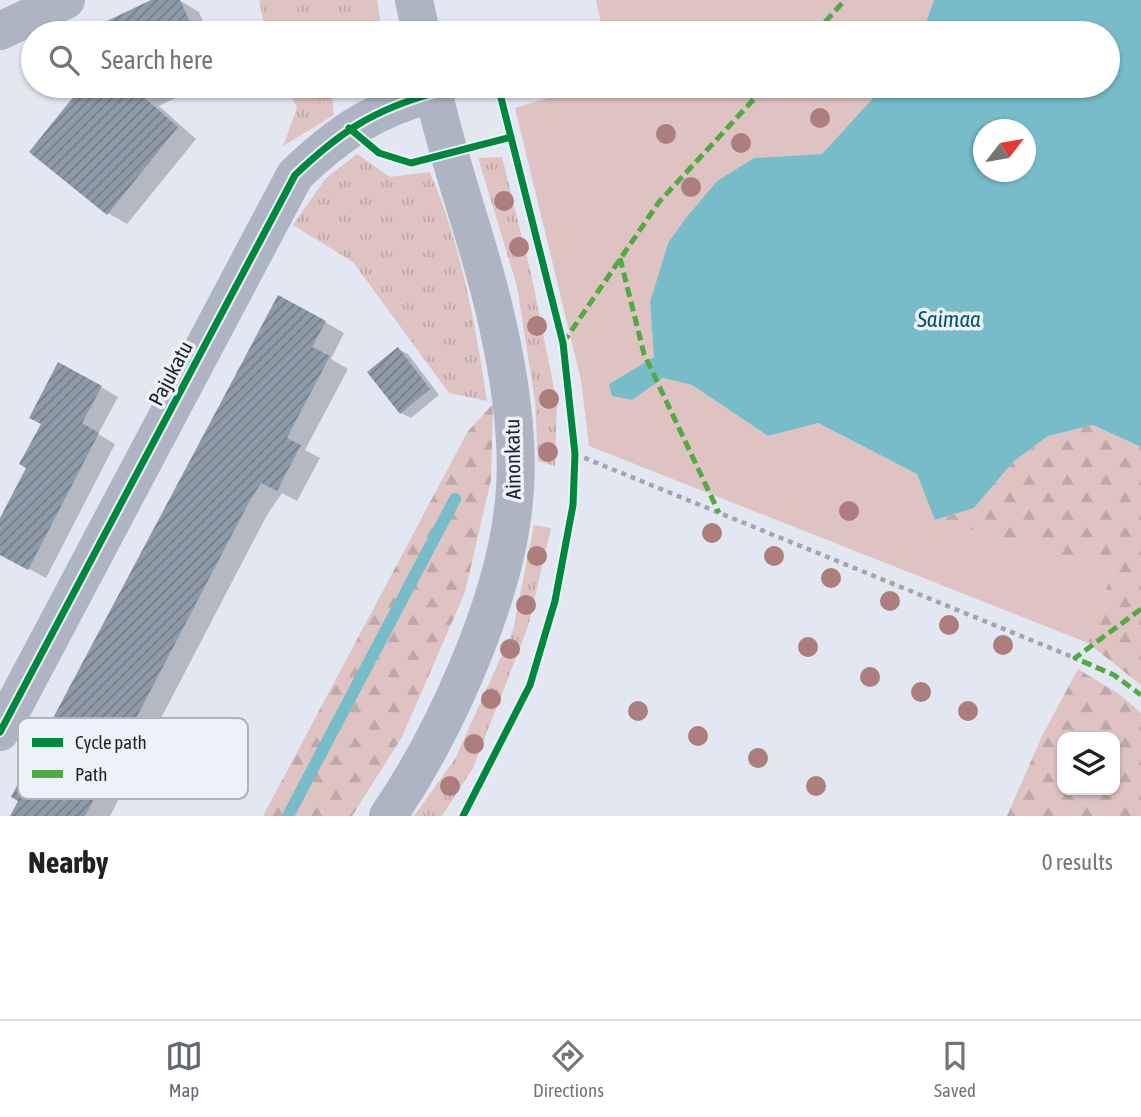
<!DOCTYPE html>
<style>
:root{--surface:#fff;--page:#f2f2f2;--text:#202124;--muted:#757577;--line:#e0e0e0;--accent:#626773}
body{margin:0;font-family:"Asap Condensed",sans-serif;background:var(--page);color:var(--text)}
.controls{position:absolute;right:21px;bottom:21px;display:grid;overflow:hidden;border-radius:14px;box-shadow:0 2px 5px #0004}
.controls button{width:63px;height:63px;display:grid;place-items:center;padding:0;border:0;border-bottom:2px solid var(--line);background:var(--surface);color:var(--text);font:35px sans-serif}
.compass{position:absolute;left:973px;top:119px;width:63px;height:63px;border-radius:50%;background:var(--surface);box-shadow:0 2px 5px #0004;rotate:59deg}
.list{margin:0;padding:0;list-style:none}
h2{display:flex;justify-content:space-between;align-items:center;height:91px;margin:0;padding:0 28px;font-size:30px}
h2 small{font-size:23px;font-weight:400;color:var(--muted)}
.icon{flex:none;width:38px;height:38px;fill:none;stroke:currentColor;stroke-width:2;stroke-linecap:round;stroke-linejoin:round}
.map{position:relative;flex:none;width:1141px;height:816px;overflow:hidden}
.search{position:absolute;background:var(--surface);box-shadow:0 2px 5px #0004;left:21px;right:21px;top:21px;height:77px;display:flex;align-items:center;gap:18px;box-sizing:border-box;padding:0 24px;border-radius:38px;color:var(--muted);font-size:26px}
.sheet{height:203px;background:var(--surface)}
nav{display:flex;justify-content:space-around;align-items:center;box-sizing:border-box;height:98px;border-top:2px solid var(--line);background:var(--surface);font-size:19px;color:var(--muted)}
nav a{display:grid;justify-items:center;gap:4px}
nav .on{color:var(--accent)}
.map>svg:first-child{display:block}
</style>
<div class="map">
<svg width="1141" height="816" viewBox="0 0 1141 816">
<defs>
<pattern id="grass-tufts" width="24" height="20" patternUnits="userSpaceOnUse" patternTransform="scale(1.75)"><rect width="24" height="20" fill="#dfc3c3"/><path d="M3 7l-1-3M5 7V3M7 7l1-3M15 17l-1-3M17 17v-4M19 17l1-3" fill="none" stroke="#bfa7a8"/></pattern>
<pattern id="forest-firs" width="22" height="20" patternUnits="userSpaceOnUse" patternTransform="scale(1.75)"><rect width="22" height="20" fill="#dfc3c3"/><path d="M5 1l3.5 6h-7zM16 11l3.5 6h-7z" fill="#bfa7a8"/></pattern>
<pattern id="building-hatch" width="6" height="6" patternUnits="userSpaceOnUse" patternTransform="scale(1.75)"><rect width="6" height="6" fill="#8f9aa8"/><path d="M-1 1l2-2M0 6l6-6M5 7l2-2" fill="none" stroke="#747d89"/></pattern>
</defs>
<rect width="100%" height="100%" fill="#e2e7f2"/>
<path fill="url(#grass-tufts)" d="M259,0h118l3,19 -2,14h-112z
M287,86h59l-14,12 2,17 -51,31 14,-38z
M357,154l33,23 40,-5c31,73 45,150 57,229l-38,-8 -96,-131 -60,-37 32,-46z
M502,157l30,121 25,125 -2,63 -17,-5 -3,-60 -18,-115 -39,-128z
M534,525l17,3 -23,99 -55,141 -31,48h-28l41,-57 58,-129z"/>
<path fill="url(#forest-firs)" fill-rule="evenodd" d="M493,404l-2,76 -26,112 -63,145 -50,79h-89l205,-385z
M1093,425l48,22v238l-53,-42 25,-74 -178,-49 39,-12 39,-46 35,-26z
M1078,669l41,25 22,19v103h-134l35,-80zM1115,737v53h-53v-53z"/>
<path fill="#dfc3c3" d="M596,0h338l-12,33h-319z
M588,86h296l-62,68 -68,4 -37,23 -32,38 -17,24 -18,59 4,55 -45,27 23,16 31,-22 29,7 76,51 50,-13 99,51 19,46 177,49 -25,74 -499,-197 -8,-66 -66,-272z"/>
<path fill="#78bcc9" fill-rule="evenodd" d="M934,0h207v447l-48,-22 -45,11 -35,26 -39,46 -39,12 -18,-46 -99,-51 -50,13 -76,-51 -29,-7 -31,22 -20,-4 -3,-12 45,-27 -4,-55 18,-59 17,-24 32,-38 37,-23 68,-4 62,-68h224v-53h-186zM984,130h42v42h-42z"/>
<path fill="#0003" d="M179,0l20,12 9,21h-93l-5,-11z
M84,86h115l-40,20 37,33 -69,85 -19,-11 -76,-61z
M325,322l19,11 -13,26 17,10 -43,81 15,8 -23,43 -15,-8 -15,22 -157,301h-98z
M398,349l10,5 31,41 -28,23 -10,-5z
M101,387l17,10 -20,37 17,10 -69,134 -46,-25v-31z"/>
<g fill="none" stroke-linecap="round" stroke-linejoin="round">
<path stroke="#78bcc9" stroke-width="12" d="M288,816l167,-317"/>
</g>
<path fill="url(#building-hatch)" d="M151,0h29l15,33h-81l-7,-12z
M82,86h49l47,41 -71,88 -78,-63z
M278,295l48,26 -14,26 18,9 -43,82 14,7 -24,46 -16,-8 -13,21 -163,312h-75l8,-15 -7,-4z
M398,347l32,42 -30,25 -33,-42z
M58,362l44,24 -20,37 17,10 -71,137 -28,-15v-37l26,-50 -7,-4 22,-40 -12,-6z"/>
<g fill="none" stroke-linecap="round" stroke-linejoin="round">
<path stroke="#a1a5b1" stroke-width="4.5" stroke-dasharray="5 5" stroke-linecap="butt" d="M575,454l500,204"/>
<path stroke="#afb4c3" stroke-width="38" d="M414,0l7,33
M0,31l66,-31
M0,732l295,-557c45,-43 78,-65 139,-82
M388,816c55,-80 114,-210 125,-306 8,-61 -2,-126 -15,-184 -17,-81 -49,-159 -66,-240"/>
<path stroke="#52aa45" stroke-width="5" stroke-dasharray="10 5" stroke-linecap="butt" d="M815,33l30,-33
M620,258l24,96 75,159
M563,343l96,-141 107,-116
M1141,609l-66,49 39,17 27,20"/>
<g stroke="#eef1f8" stroke-width="11">
<path id="cycleway" d="M349,128l30,25 32,10 100,-26
M0,732l295,-557c45,-43 78,-65 139,-82
M463,816l67,-131 25,-84 18,-96 2,-51 -12,-111 -65,-257"/>
</g>
<use href="#cycleway" stroke="#00873e" stroke-width="7"/>
</g>
<g fill="#ac7e7e">
<circle cx="820" cy="118" r="10"/>
<circle cx="666" cy="134" r="10"/>
<circle cx="741" cy="143" r="10"/>
<circle cx="691" cy="187" r="10"/>
<circle cx="504" cy="201" r="10"/>
<circle cx="519" cy="247" r="10"/>
<circle cx="537" cy="326" r="10"/>
<circle cx="549" cy="399" r="10"/>
<circle cx="548" cy="452" r="10"/>
<circle cx="849" cy="511" r="10"/>
<circle cx="712" cy="533" r="10"/>
<circle cx="537" cy="556" r="10"/>
<circle cx="774" cy="556" r="10"/>
<circle cx="831" cy="578" r="10"/>
<circle cx="890" cy="601" r="10"/>
<circle cx="526" cy="605" r="10"/>
<circle cx="949" cy="625" r="10"/>
<circle cx="1003" cy="645" r="10"/>
<circle cx="808" cy="647" r="10"/>
<circle cx="510" cy="649" r="10"/>
<circle cx="870" cy="677" r="10"/>
<circle cx="921" cy="692" r="10"/>
<circle cx="491" cy="699" r="10"/>
<circle cx="638" cy="711" r="10"/>
<circle cx="968" cy="711" r="10"/>
<circle cx="698" cy="736" r="10"/>
<circle cx="474" cy="744" r="10"/>
<circle cx="758" cy="758" r="10"/>
<circle cx="450" cy="786" r="10"/>
<circle cx="816" cy="786" r="10"/>
</g>
<g text-anchor="middle" dominant-baseline="central" stroke-width="7" stroke-linejoin="round" paint-order="stroke">
<g font-size="21" fill="#1d222f" stroke="#eef1f8">
<text transform="translate(170 373) rotate(-62)">Pajukatu</text>
<text transform="translate(512 459) rotate(-91)">Ainonkatu</text>
</g>
<g font-size="23" font-style="italic" fill="#005661" stroke="#eef1f8">
<text x="949" y="319">Saimaa</text>
</g>
</g>
<rect x="18" y="718" width="230" height="81" rx="10" fill="#eef1f8" stroke="#afb3bc" stroke-width="2"/>
<rect x="32" y="738" width="31" height="9" fill="#00873e"/>
<rect x="32" y="770" width="31" height="8" fill="#52aa45"/>
<g font-size="19" fill="#1d222f">
<text x="75" y="749">Cycle path</text>
<text x="75" y="781">Path</text>
</g>
</svg>
<div class="controls">
<button><svg class="icon" aria-label="layers" viewBox="0 0 24 24"><path d="M12 4l9 5-9 5-9-5zM3 14l9 5 9-5"/></svg></button>
</div>
<svg class="compass" viewBox="-18 -18 36 36"><path d="M0-13l5 13h-10z" fill="#e53935"/><path d="M0 13l5-13h-10z" fill="#757577"/></svg>
<div class="search"><svg class="icon" aria-label="search" viewBox="0 0 24 24"><circle cx="10" cy="10" r="6"/><path d="M15 15l6 6"/></svg>Search here</div>
</div>
<section class="sheet">
<h2>Nearby<small>0 results</small></h2>
<ul class="list">
</ul>
</section>
<nav>
<a class="on"><svg class="icon" aria-label="map" viewBox="0 0 24 24"><path d="M3 6l6-2 6 2 6-2v14l-6 2-6-2-6 2zM9 4v14M15 6v14"/></svg>Map</a>
<a><svg class="icon" aria-label="directions" viewBox="0 0 24 24"><path d="M12 3l9 9-9 9-9-9zM9 14v-3h6M13 9l2 2-2 2"/></svg>Directions</a>
<a><svg class="icon" aria-label="saved" viewBox="0 0 24 24"><path d="M7 4h10v16l-5-4-5 4z"/></svg>Saved</a>
</nav>
